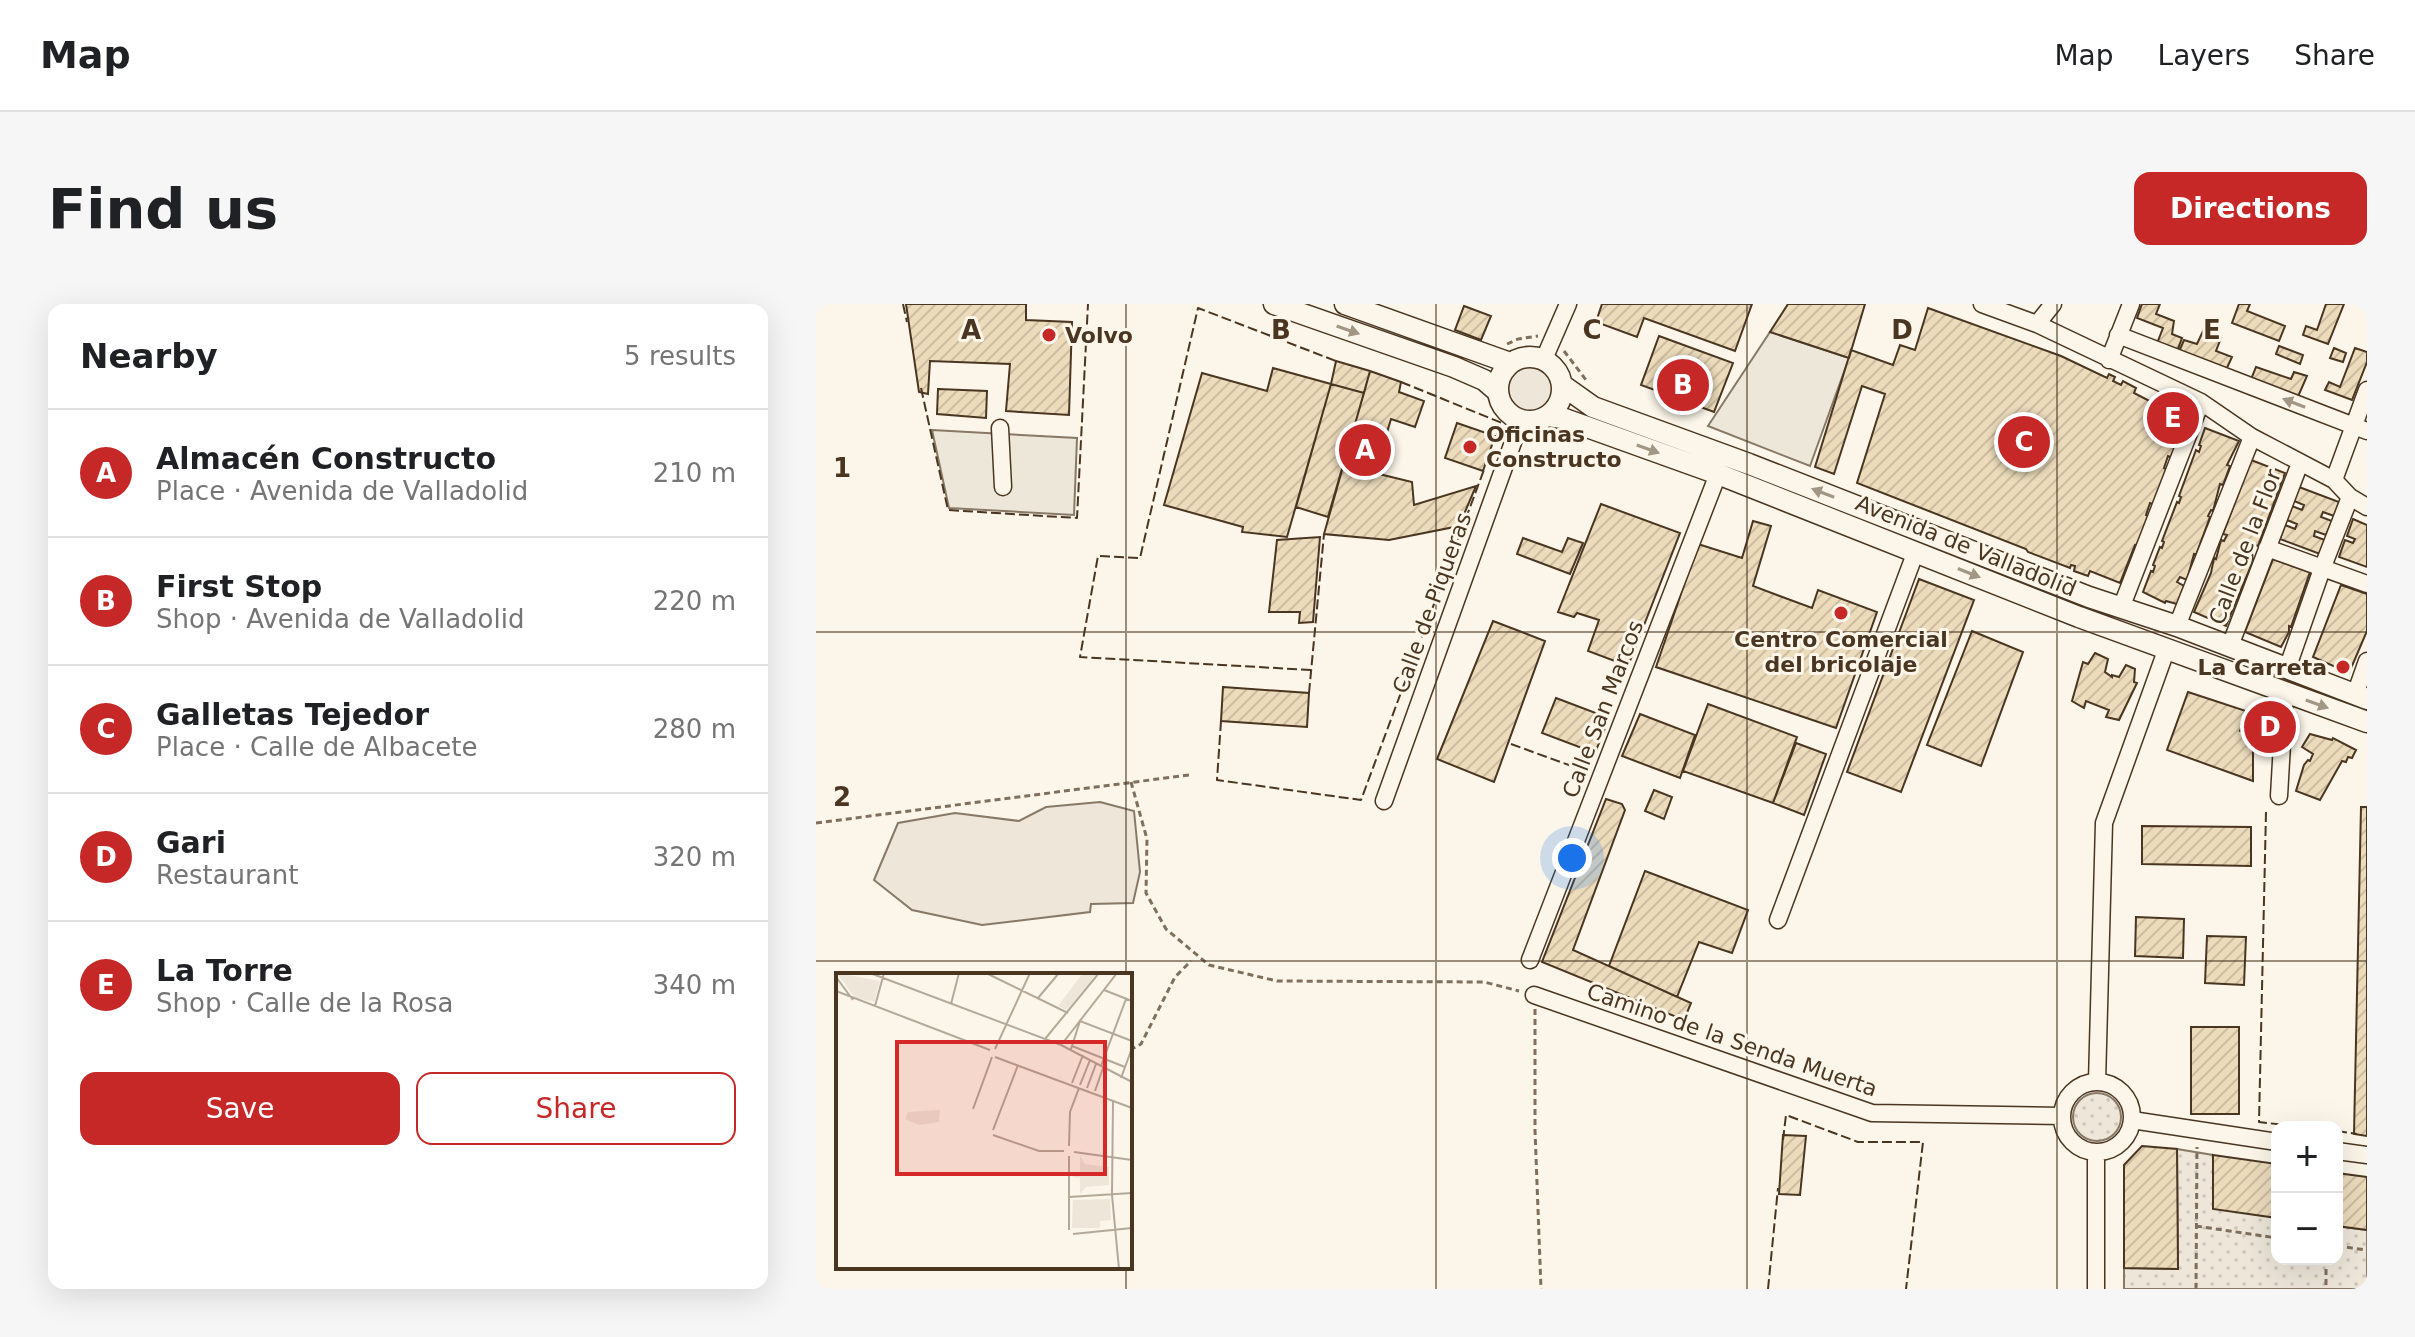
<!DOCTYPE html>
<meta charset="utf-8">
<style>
:root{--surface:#fff;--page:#f6f6f6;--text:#202124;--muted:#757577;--line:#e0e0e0;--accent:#c62828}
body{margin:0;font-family:"DejaVu Sans",sans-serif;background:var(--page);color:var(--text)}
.controls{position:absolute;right:24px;bottom:24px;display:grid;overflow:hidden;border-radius:16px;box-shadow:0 8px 32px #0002}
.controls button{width:72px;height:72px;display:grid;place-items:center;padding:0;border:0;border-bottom:2px solid var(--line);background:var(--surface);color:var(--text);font:40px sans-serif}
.you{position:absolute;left:756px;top:554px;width:28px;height:28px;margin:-20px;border:6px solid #fff;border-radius:50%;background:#1a73e8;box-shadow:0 0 0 12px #1a73e833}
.badge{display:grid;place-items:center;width:52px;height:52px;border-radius:50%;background:var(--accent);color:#fff;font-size:26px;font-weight:700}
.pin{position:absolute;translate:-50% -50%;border:4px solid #fff;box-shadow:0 2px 8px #0006}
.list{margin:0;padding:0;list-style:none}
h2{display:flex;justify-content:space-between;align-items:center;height:104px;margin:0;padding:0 32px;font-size:34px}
h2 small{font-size:26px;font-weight:400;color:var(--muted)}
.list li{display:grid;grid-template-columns:52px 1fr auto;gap:24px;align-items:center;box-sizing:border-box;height:128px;padding:0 32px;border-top:2px solid var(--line)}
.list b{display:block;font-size:30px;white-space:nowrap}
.list p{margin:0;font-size:26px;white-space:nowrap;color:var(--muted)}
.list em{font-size:26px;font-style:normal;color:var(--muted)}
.actions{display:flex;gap:16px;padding:24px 32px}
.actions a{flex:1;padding:18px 0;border:2px solid var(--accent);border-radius:16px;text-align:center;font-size:28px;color:var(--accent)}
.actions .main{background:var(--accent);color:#fff}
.map{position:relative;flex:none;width:1551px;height:985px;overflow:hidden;border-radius:16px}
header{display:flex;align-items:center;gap:48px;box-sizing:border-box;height:112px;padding:0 40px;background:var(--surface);border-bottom:2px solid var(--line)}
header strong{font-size:38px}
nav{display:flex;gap:44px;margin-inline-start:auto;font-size:28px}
.intro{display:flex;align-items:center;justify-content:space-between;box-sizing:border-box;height:192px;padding:0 48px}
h1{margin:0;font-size:56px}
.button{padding:20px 36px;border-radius:16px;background:var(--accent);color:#fff;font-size:28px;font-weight:700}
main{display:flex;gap:48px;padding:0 48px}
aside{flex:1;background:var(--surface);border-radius:16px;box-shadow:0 8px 32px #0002}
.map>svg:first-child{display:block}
</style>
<header>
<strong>Map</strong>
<nav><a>Map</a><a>Layers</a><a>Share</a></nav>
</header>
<div class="intro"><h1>Find us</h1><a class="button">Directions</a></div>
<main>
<aside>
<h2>Nearby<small>5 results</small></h2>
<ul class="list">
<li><span class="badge">A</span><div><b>Almacén Constructo</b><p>Place · Avenida de Valladolid</p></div><em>210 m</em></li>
<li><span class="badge">B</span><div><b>First Stop</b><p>Shop · Avenida de Valladolid</p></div><em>220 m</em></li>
<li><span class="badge">C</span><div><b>Galletas Tejedor</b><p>Place · Calle de Albacete</p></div><em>280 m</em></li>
<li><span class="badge">D</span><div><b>Gari</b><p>Restaurant</p></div><em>320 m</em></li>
<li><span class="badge">E</span><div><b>La Torre</b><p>Shop · Calle de la Rosa</p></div><em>340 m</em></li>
</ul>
<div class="actions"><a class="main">Save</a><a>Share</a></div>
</aside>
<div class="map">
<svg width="1551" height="985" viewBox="0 0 1551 985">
<defs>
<pattern id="garden-dots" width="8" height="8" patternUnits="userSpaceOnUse" patternTransform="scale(2)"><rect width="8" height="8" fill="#ede6d9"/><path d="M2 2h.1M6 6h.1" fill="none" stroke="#cdc6ba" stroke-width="1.8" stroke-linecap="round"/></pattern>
<pattern id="building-hatch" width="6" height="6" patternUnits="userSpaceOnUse" patternTransform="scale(2)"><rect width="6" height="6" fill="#ecdcbc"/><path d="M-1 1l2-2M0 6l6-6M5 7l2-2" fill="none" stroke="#ccbda1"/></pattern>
</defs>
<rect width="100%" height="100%" fill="#fbf6e9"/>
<path fill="#ede6d9" stroke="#887966" stroke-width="2" d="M692 85a23 23 0 1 1 46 0a23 23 0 1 1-46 0Z
M284,498l34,9 6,61 -7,31 -42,1 -1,8 -108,13 -70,-15 -38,-30 24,-57 57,-10 64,8 27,-14z"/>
<path fill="url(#garden-dots)" stroke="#887966" stroke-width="2" d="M1257 813a24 24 0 1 1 48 0a24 24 0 1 1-48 0Z
M1361,845l36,6 64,63v41h60v-33l30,4v59h-243v-21l54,1z"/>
<path fill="#ede7d9" stroke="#887966" stroke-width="2" d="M954,28l79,26 -39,108 -102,-40z
M116,126l145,8 -3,77 -125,-7z"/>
<path fill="url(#building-hatch)" stroke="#4a3520" stroke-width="2" d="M90,0h120v16l46,2 -3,93 -63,-4 4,-47 -80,-3 -2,33 -9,-2z
M786,0h150l-17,47 -91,-33 -7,19 -41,-15z
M972,0h77l-16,54 -79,-26z
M1326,0h18l-4,10 18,7 -2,13 10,4 -6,16 -20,-8 7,-18 -26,-10z
M1423,0h11l-3,7 38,15 -6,15 -47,-18z
M1510,0h18l-16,40 -25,-9 3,-9 11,4z
M648,2l27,10 -10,24 -26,-10z
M1112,4l133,48 46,22 2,-4 6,3 -2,4 8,4 2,-4 13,7 -2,5 23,12 2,-4 11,6 -2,4 8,4 2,-4 6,3 -5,13 5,2 -11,29 -5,-2 -4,12 4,2 -13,35 -5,-2 -4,12 4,2 -11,29 -4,-1 -15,38 -30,-12 -2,5 -14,-5 1,-5 -4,-1 -1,3 -42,-16 -2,-3 -169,-66 28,-89 -23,-8 -28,88 -19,-7 36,-117 42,15 7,-20 15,5z
M1388,25l17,9 -5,13 16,6 -7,15 -47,-18 6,-14 13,4z
M843,32l74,27 -19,49 -73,-27z
M1463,42l24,9 -3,9 -24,-10z
M1518,44l12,5 -3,9 -13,-4z
M1539,44l12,4v10l-15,38 -27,-10 4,-8 11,5z
M520,57l34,10 -6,22 -33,-9z
M1440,63l35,12 3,-7 13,4 -10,23 -47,-17z
M457,64l58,16 -44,153 -45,-5 1,-5 -79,-22 38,-132 65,18z
M554,67l31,11 -2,10 25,9 -9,26 -24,-8 -16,54 37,9 2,23 62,-19 -17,40 -70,14 -65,-6z
M515,80l33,9 -36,124 -32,-10z
M122,85l49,2 -1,27 -49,-4z
M641,119l38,13 -12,35 -38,-13z
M1389,124l34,13 -12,24 3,1 -7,19 -3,-1 -7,27 -2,-1 -3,6 2,1 -14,38 -2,-1 -7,26 -7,-3 -3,5 7,4 -7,18 -11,-3 -1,2 -22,-11 8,-21 2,1 2,-6 -2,-1 7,-18 2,1 2,-6 -2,-1 15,-39 2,1 2,-6 -2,-1 17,-46 3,2 2,-6 -2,-1z
M1435,156l34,13 -27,73 -3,-1 -3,7 1,9 -27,65 -32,-14 17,-39 3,-15 2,1 5,-19 3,1 3,-6 -4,-1z
M1483,183l40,15 -5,14 -11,-4 -2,5 11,4 -6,14 -11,-4 -1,5 11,4 -5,14 -40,-15 5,-14 10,4 2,-5 -10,-4 5,-14 10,4 2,-5 -10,-4z
M785,200l79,29 -52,133 -40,-15 11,-31 -22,-7 -3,4 -16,-5z
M1537,215l14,6v42l-28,-10 6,-17 8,3 2,-4 -8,-3z
M937,217l18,5 -18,60 59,22 6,-18 59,22 -41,116 -180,-61 42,-123 44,14z
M504,233l-7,85 -14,1 1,-11h-31l8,-72z
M707,234l39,14 6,-14 15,5 -13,31 -53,-20z
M1457,255l37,13 -19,55 -2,-1v6l-8,15 -36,-15z
M1103,275l55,21 -73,192 -54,-20z
M1525,281l26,9v37l-18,42 -36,-16z
M677,317l52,20 -51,141 -57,-23z
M1156,327l51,21 -42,114 -54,-21z
M1279,349l13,6 -3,13 7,5v-2l7,2 7,-12 9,4 -1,13 3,1 -18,37 -13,-3 3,-7 -23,-9 -2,7 -12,-7 11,-39 5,2z
M407,383l86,6 -2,34 -86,-6z
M1372,388l61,20 -9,19 6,2 -1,5 8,3v40l-86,-31z
M740,394l53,20 -14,35 -53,-20z
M892,400l89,33 -24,66 -90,-32z
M824,410l55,21 -15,43 -58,-22z
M1494,430l22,6 1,-2 23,12 -4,8 -4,-1 -2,5 -4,-1 -22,39 -24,-9 8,-26 4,-5 2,1 3,-7 -11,-7z
M980,439l30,11 -22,61 -31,-12z
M838,486l18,7 -8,22 -19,-8z
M790,495l16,5 3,6 -52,140 118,53 -7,17 -142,-58z
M1545,503h6v329l-13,-2z
M1326,522l109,1v39l-109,-2z
M829,567l103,39 -16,43 -33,-11 -22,55 -68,-31z
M1320,613l48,2 -1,39 -48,-2z
M1391,632l39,1 -2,48 -39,-2z
M1375,723h48v87h-48z
M967,831l23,1 -6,59 -21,-1z
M1326,842l35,3 1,120 -54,-1v-103z
M1397,851l64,9v54l-64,-9z
M1521,869l30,4v53l-30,-4z"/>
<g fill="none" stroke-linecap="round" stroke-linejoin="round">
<g stroke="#4a3520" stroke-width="19">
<path id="minor" d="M1166,0l55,20 164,78 51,35 82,43 16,17 17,10
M1221,20l16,-20
M1302,31l249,96
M728,55l24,-55
M1293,56l22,-56
M184,124l3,59
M1518,176l33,-90
M1451,244l100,36
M1305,304l80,-206
M1361,322l75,-189
M1414,342l70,-183
M1471,365l35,-100 28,-72
M1539,391l12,-34
M1463,492l6,-104
M568,497l137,-381
M962,616l138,-369
M714,656l188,-486
M718,691l338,118 190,3
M1281,778l7,-259 63,-175
M1246 813a35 35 0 1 1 70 0a35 35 0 1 1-70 0Z
M1316,816l145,22
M1521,847l30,4
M1280,985v-137"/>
</g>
<g stroke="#4a3520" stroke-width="23">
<path id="major" d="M458,0l180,63 30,13 14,12
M529,0l165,59
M682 85a32 32 0 1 1 64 0a32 32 0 1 1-64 0Z
M746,81l31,22 156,57 340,133 88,29 190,73
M732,112l14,2 156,56 361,143 288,105"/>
</g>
<path stroke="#7f6f5c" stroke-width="3" stroke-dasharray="6 4" stroke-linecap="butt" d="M691,40l11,-5 20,-3
M748,47l22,29
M315,478l16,57 -1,54 20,36 43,36 68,16 207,1 35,9
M0,519l373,-48
M719,705v121l6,159
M314,746l11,-6 34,-67 16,-16
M1380,922l81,12
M1521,942l30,4
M1510,955v30
M130,963l1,1
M1380,985l1,-142"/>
<use href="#minor" stroke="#fbf6e9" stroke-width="16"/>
<use href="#major" stroke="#fbf6e9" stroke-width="20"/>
<path stroke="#4a3520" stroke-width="2" stroke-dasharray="10 4" stroke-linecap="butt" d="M87,0l4,18
M585,78l101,41 -7,18
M105,84l27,122 129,8 11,-214
M495,366l-231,-13 18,-101 42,2 58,-250 138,53
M493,389l15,-159
M405,417l-4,59 144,20 124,-333
M695,440l77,28
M1450,508l-7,310 43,5
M1521,827l20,3
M967,836l3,-25 72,27h65l-17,147
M952,985l10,-101"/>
</g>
<defs><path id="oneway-solid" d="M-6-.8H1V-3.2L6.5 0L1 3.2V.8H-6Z" transform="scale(2)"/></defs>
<g fill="#a29684">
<use href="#oneway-solid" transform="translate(532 26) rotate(19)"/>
<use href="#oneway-solid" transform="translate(1478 99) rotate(-159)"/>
<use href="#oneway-solid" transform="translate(832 145) rotate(20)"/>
<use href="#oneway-solid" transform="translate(1007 189) rotate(-159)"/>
<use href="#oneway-solid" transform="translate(1153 269) rotate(22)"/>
<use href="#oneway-solid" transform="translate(1501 400) rotate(20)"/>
</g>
<path fill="none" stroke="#4a3520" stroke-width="2" stroke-opacity="0.55" d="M310,0v671M620,0v985M931,0v985M1241,0v985M0,328h1551M0,657h1551M310,963v22"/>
<g fill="#c62828" stroke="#fbf6e9" stroke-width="3">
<circle cx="233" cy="31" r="8"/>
<circle cx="654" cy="143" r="8"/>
<circle cx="1025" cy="309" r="8"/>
<circle cx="1527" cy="363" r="8"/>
</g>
<g text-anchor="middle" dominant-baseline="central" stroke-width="6" stroke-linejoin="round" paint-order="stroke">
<g font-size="22" font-weight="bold" fill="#4a3520" stroke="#fbf6e9" text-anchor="start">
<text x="249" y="31">Volvo</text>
<text x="670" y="130">Oficinas<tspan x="670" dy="25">Constructo</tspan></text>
<text x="1025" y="335" text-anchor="middle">Centro Comercial<tspan x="1025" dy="25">del bricolaje</tspan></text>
<text x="1511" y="363" text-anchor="end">La Carreta</text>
</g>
<g font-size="22" fill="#4a3520" stroke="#fbf6e9">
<text transform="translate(1150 242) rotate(22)">Avenida de Valladolid</text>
<text transform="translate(1429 243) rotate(-69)">Calle de la Flor</text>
<text transform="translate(616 299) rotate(-70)">Calle de Piqueras</text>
<text transform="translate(787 405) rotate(-69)">Calle San Marcos</text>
<text transform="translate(916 736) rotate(19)">Camino de la Senda Muerta</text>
</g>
</g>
<g transform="translate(20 669)">
<rect width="296" height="296" fill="#fbf6e9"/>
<path d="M1,0l43,8 -6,21 -19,-4zM104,137l-1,12 -20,3 -14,-6 3,-7z" fill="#ede6d9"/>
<path d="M247,0h14l-30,37 -9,-4zM244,183l5,8 24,3v18l-23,2 -6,7v-16l-7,-1v-5h7zM274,226l1,21 -11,1v7h-28l1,-28z" fill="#ede6d9"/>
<path fill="none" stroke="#b4a999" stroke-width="2" d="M34,0l191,72 71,37M150,0l82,40M0,4l17,23M268,17l28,11M0,18l154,59M202,25l21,-25M115,31l8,-31M39,33l9,-33M209,66l54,-66M226,71l55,-71M236,73l53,21M159,76l35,-76M235,76l9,-28 52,20M159,84l137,51M265,93l25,-67M285,105l11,-30M236,110l11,-28M244,112l10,-25M251,115l9,-24M259,118l8,-23M277,128l-1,94 7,74M137,136l19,-52M157,157l25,-65M157,162l46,16h25M233,173l1,-34 9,-24M238,179l58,8M233,224l63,-4M233,257v-74M237,261l59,-6"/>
<path fill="#d62828" fill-opacity="0.15" stroke="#d62828" stroke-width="4" d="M61,69h208v132h-208z"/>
<rect width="296" height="296" fill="none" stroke="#4a3520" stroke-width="4"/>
</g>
<g font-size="26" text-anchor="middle" font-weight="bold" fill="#4a3520" stroke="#fbf6e9" stroke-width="6" stroke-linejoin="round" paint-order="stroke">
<text x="155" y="35">A</text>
<text x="465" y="35">B</text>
<text x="776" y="35">C</text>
<text x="1086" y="35">D</text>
<text x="1396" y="35">E</text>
<text x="26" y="173">1</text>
<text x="26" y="502">2</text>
</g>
</svg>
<div class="controls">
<button>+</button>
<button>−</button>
</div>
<div class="you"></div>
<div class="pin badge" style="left:549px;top:146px">A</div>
<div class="pin badge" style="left:867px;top:81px">B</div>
<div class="pin badge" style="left:1208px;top:138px">C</div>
<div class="pin badge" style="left:1454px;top:423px">D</div>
<div class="pin badge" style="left:1357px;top:114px">E</div>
</div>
</main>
